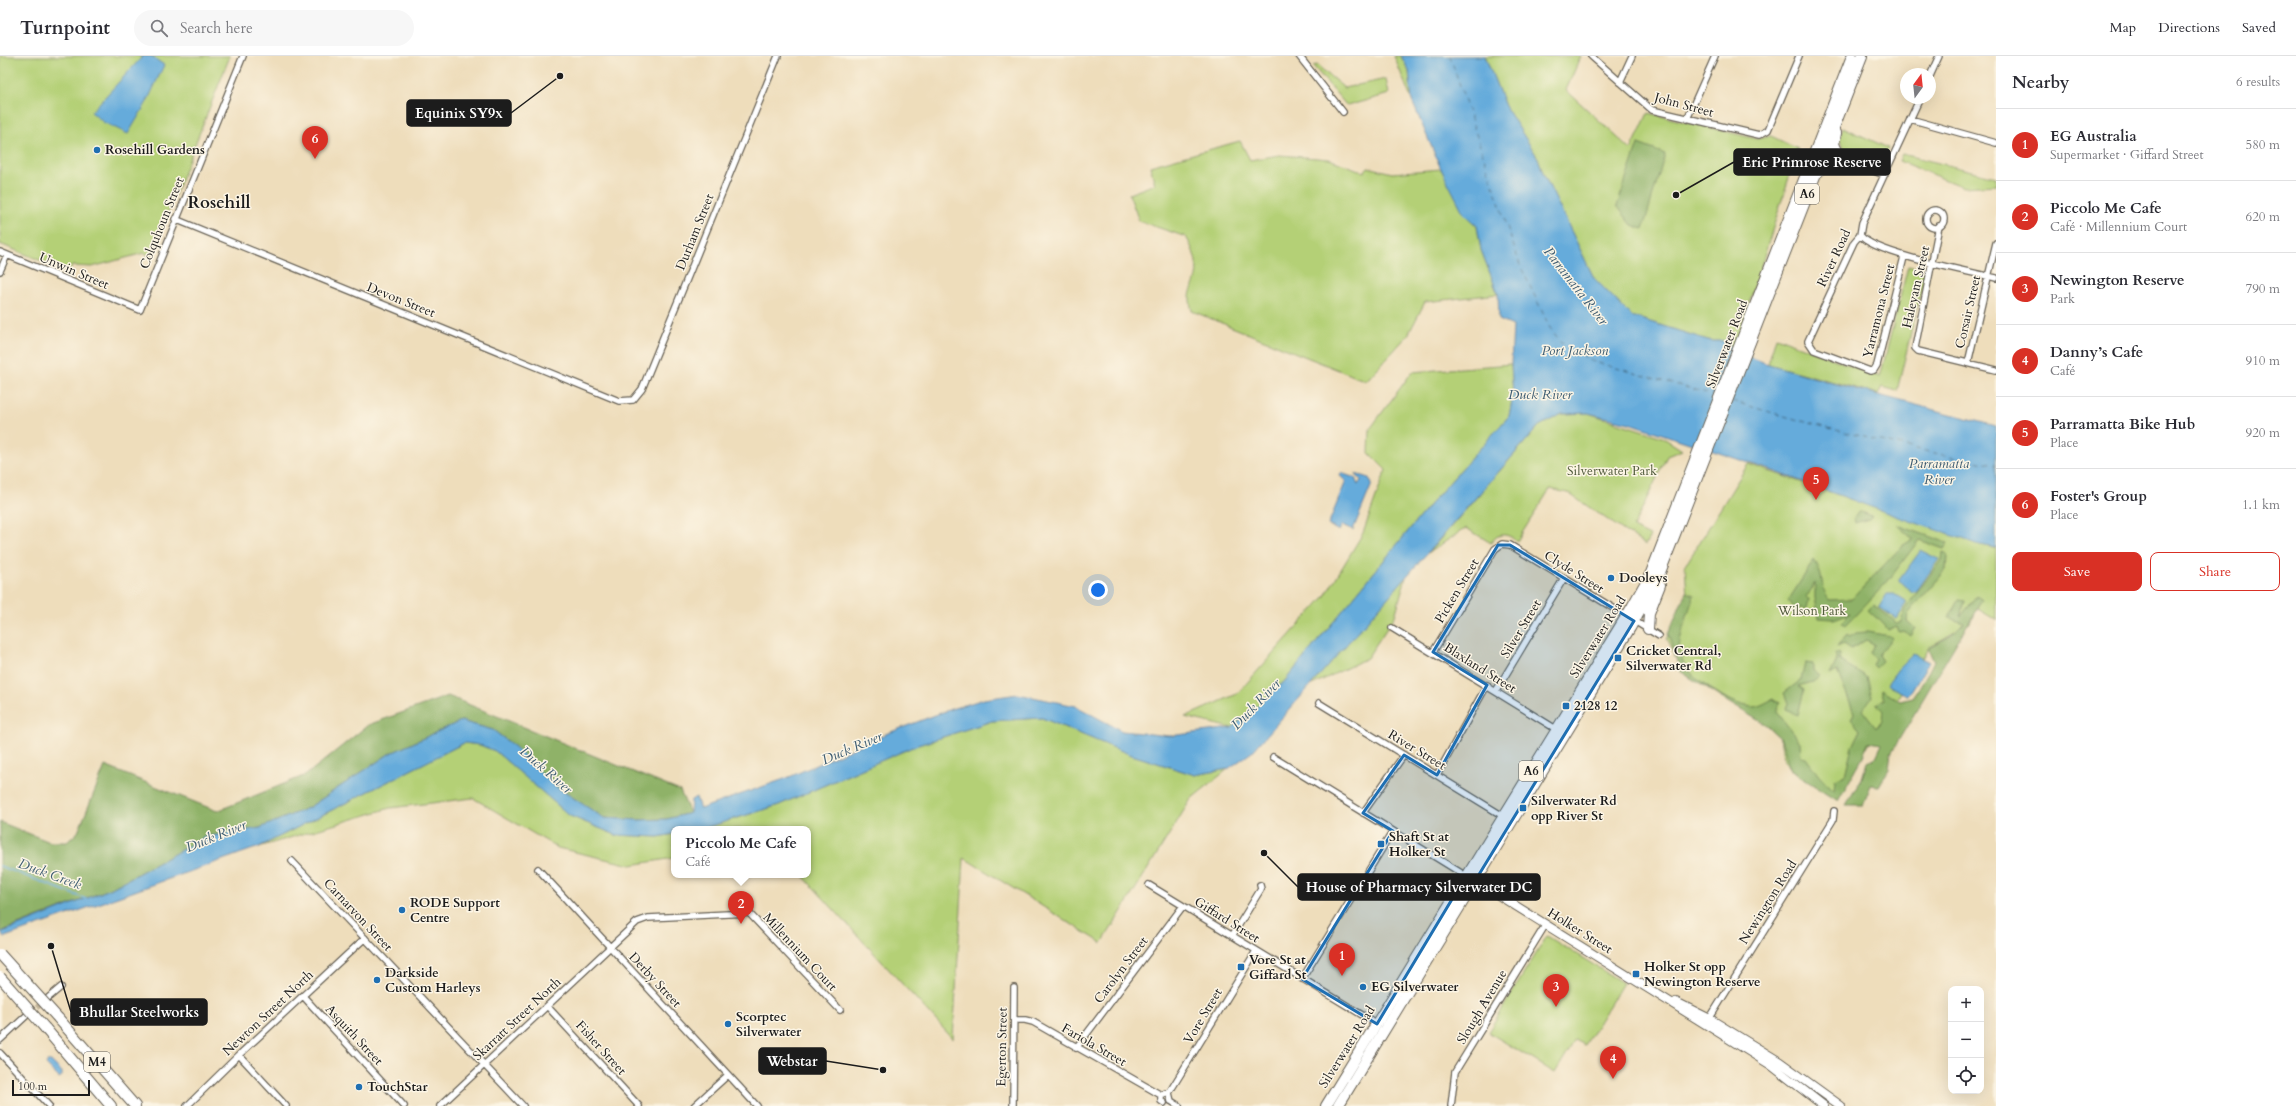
<!DOCTYPE html>
<meta charset="utf-8">
<style>
:root{--surface:#fff;--page:#f7f7f7;--text:#2b2b33;--muted:#7c7c81;--line:#e1e1e2;--accent:#d93025}
body{margin:0;font-family:Cardo,serif;background:var(--page);color:var(--text)}
.controls{position:absolute;right:12px;bottom:12px;display:grid;overflow:hidden;border-radius:8px;box-shadow:0 4px 16px #0002}
.controls button{width:36px;height:36px;display:grid;place-items:center;padding:0;border:0;border-bottom:1px solid var(--line);background:var(--surface);color:var(--text);font:20px sans-serif}
.compass{position:absolute;left:1900px;top:12px;width:36px;height:36px;border-radius:50%;background:var(--surface);box-shadow:0 4px 16px #0002;rotate:15deg}
.scale{position:absolute;left:12px;bottom:10px;width:78px;box-sizing:border-box;padding-left:4px;border:2px solid #1c1c1c;border-top:0;font-size:11px;line-height:14px;white-space:nowrap;color:#1c1c1c;-webkit-text-stroke:3px #fcf5e5;paint-order:stroke}
.you{position:absolute;left:1098px;top:534px;width:14px;height:14px;margin:-10px;border:3px solid #fff;border-radius:50%;background:#1a73e8;box-shadow:0 0 0 6px #1a73e833}
.badge{display:grid;place-items:center;width:26px;height:26px;border-radius:50%;background:var(--accent);color:#fff;font-size:13px;font-weight:700}
.pin{position:absolute;translate:-50% -33px;filter:drop-shadow(0 1px 2px #0008)}
.pin::after{content:'';position:absolute;top:21px;width:14px;height:12px;background:inherit;clip-path:polygon(0 0,100% 0,50% 100%)}
.popup{position:absolute;left:671px;top:770px;width:140px;height:52px;box-sizing:border-box;display:grid;place-content:center;border-radius:8px;background:var(--surface);filter:drop-shadow(0 1px 3px #0005);font-size:13px;white-space:nowrap;color:var(--muted)}
.popup b{font-size:15px;color:var(--text)}
.popup::after{content:'';position:absolute;left:50%;top:100%;margin-left:-8px;border:8px solid transparent;border-top-color:var(--surface)}
.list{margin:0;padding:0;list-style:none}
h2{display:flex;justify-content:space-between;align-items:center;height:52px;margin:0;padding:0 16px;font-size:17px}
h2 small{font-size:13px;font-weight:400;color:var(--muted)}
.list li{display:grid;grid-template-columns:26px 1fr auto;gap:12px;align-items:center;box-sizing:border-box;height:72px;padding:0 16px;border-top:1px solid var(--line)}
.list b{display:block;font-size:15px;white-space:nowrap}
.list p{margin:0;font-size:13px;white-space:nowrap;color:var(--muted)}
.list em{font-size:13px;font-style:normal;color:var(--muted)}
.actions{display:flex;gap:8px;padding:12px 16px}
.actions a{flex:1;padding:9px 0;border:1px solid var(--accent);border-radius:8px;text-align:center;font-size:14px;color:var(--accent)}
.actions .main{background:var(--accent);color:#fff}
.icon{flex:none;width:22px;height:22px;fill:none;stroke:currentColor;stroke-width:2;stroke-linecap:round;stroke-linejoin:round}
.map{position:relative;flex:none;width:1996px;height:1050px;overflow:hidden}
header{display:flex;align-items:center;gap:24px;box-sizing:border-box;height:56px;padding:0 20px;background:var(--surface);border-bottom:1px solid var(--line)}
header strong{font-size:19px}
nav{display:flex;gap:22px;margin-inline-start:auto;font-size:14px}
.search{width:280px;height:36px;background:var(--page);display:flex;align-items:center;gap:10px;box-sizing:border-box;padding:0 14px;border-radius:22px;color:var(--muted);font-size:15px}
main{display:flex}
aside{flex:1;background:var(--surface)}
.map>svg:first-child{display:block}
</style>
<header>
<strong>Turnpoint</strong>
<div class="search"><svg class="icon" aria-label="search" viewBox="0 0 24 24"><circle cx="10" cy="10" r="6"/><path d="M15 15l6 6"/></svg>Search here</div>
<nav><a>Map</a><a>Directions</a><a>Saved</a></nav>
</header>
<main>
<div class="map">
<svg width="1996" height="1050" viewBox="0 0 1996 1050">
<rect width="100%" height="100%" fill="#fcf5e5"/>
<filter id="ink" filterUnits="userSpaceOnUse"><feTurbulence type="fractalNoise" baseFrequency=".025" numOctaves="2"/><feDisplacementMap in="SourceGraphic" scale="8" xChannelSelector="R" yChannelSelector="G"/><feConvolveMatrix kernelMatrix="1 2 1 2 8 2 1 2 1" color-interpolation-filters="sRGB"/></filter>
<filter id="wash" filterUnits="userSpaceOnUse"><feTurbulence type="fractalNoise" baseFrequency=".012" numOctaves="4" result="noise"/><feDisplacementMap in="SourceGraphic" scale="16" xChannelSelector="R" yChannelSelector="G"/><feGaussianBlur stdDeviation="0.9" result="paint"/><feColorMatrix in="noise" values="0 0 0 0 0 0 0 0 0 0 0 0 0 0 0 0 0 1.4 0 .05"/><feComposite in="paint" operator="in"/></filter>
<g filter="url(#wash)">
<rect width="100%" height="100%" fill="#edb"/>
<path fill="#b4d076" stroke="#687649" d="M0,0h230l-79,200 -7,-3 -52,14 -20,-1 -3,6 -69,-28z
M1394,0h7l8,15 3,30z
M1485,0h96l-15,34 65,60 17,-37 109,26 14,-3 27,13 -64,202 -10,-10h-13l-80,-25 -37,-38 -50,-103 -6,-17 -33,-52z
M1317,9l27,23 42,-9 3,15 -42,12 -34,-40z
M1843,71l45,21 -7,17 -2,1 -34,-16 -5,-10z
M1240,85l10,19 29,-5 50,4 35,13 4,-5 24,6 49,-4 36,57 4,24 17,44 -73,8 -17,33 -42,46 -174,-70c-5,-19 0,-18 4,-34 3,-12 -3,-29 -10,-40l-47,-16 -10,-27 26,-10 -5,-18z
M1902,98l94,23v8l-33,2 -64,-26z
M1908,210l18,4 -29,121 -15,-4 -4,7 -110,-30 8,-27 104,40z
M1511,308l2,31 -4,21 -77,86 -148,180 -52,46 -47,-11 52,-23 88,-98 38,-63 23,-63 -17,-17 1,-24 42,-57z
M1588,357l74,24 20,13 -15,6 -34,72 17,8 -5,9 -77,-52 -18,-4 -33,52c-10,-8 -19,-9 -26,2l-25,-15 -38,25 111,-127 23,-12z
M1748,408l248,85v71l-20,-12 -6,15 -41,24 -93,150 -46,-27 -6,-11 -6,-29 -88,-54 -11,-11 -13,-27 7,-7 14,-35 -2,-30z
M1406,521l-11,39 -28,42 -57,28z
M1042,662l87,36 66,21 33,-6 -37,30 -89,144 -138,-85 -11,181 -151,-164h6v-46h-106l77,-24 136,-59 77,-25z
M464,687l16,2 15,6 75,65 46,19 42,2 16,-3v24l-43,7 -73,-17 -85,-50 -83,10 -131,39z
M1547,880l76,47 -38,62 -10,-5 -20,33 -67,-41z"/>
<path fill="#8fb267" stroke="#566742" d="M1638,88l27,10 -22,75 -11,-4 -15,-19z
M1859,455l13,5 -3,3 -14,4 -1,-5z
M1897,469l51,18 -4,6 -25,-9 -31,41 -42,44 -4,-2 8,-10 -16,6 -15,-1 -4,-21v-14l-9,15 3,1 -2,9 -4,1 -2,-3 -4,7 -9,-12 26,-41c10,13 6,28 15,40l23,-1 50,-53 11,-7z
M1942,496l5,2 -1,16 -38,44 -1,7 8,7 -5,8 -6,-5 -5,1 -2,-6 -9,4c-7,-11 -12,-11 -20,-20l6,-5 23,18 4,-1 3,-12 37,-50z
M1686,536l8,3c-4,14 -18,47 -14,60 8,24 48,50 73,52 6,0 14,-5 20,-8l7,4 -3,9 23,30 1,15 5,1 13,18 15,14 1,-11 10,-4 7,-29 8,-16 -9,-11 3,-6 -17,-42 -7,4 7,-15 -2,-7 5,1 -1,6 28,17 5,20 -10,13 14,18 6,-8 1,-9 -7,-7 8,-4 -3,-11 19,12 13,-3 21,-36 -6,-14 24,-13 12,-12 -15,-5 9,-18 7,1 -4,15 16,-20 5,4 -91,153 -2,16 -10,17 -8,-1 -8,20h-17l16,-27 5,-16 9,-5 6,-13 -14,-2 -5,15 -25,44 -48,-31 -9,-31 -15,-14 -45,-27 -41,-27 -12,-37z
M1867,576l23,4 2,2 -14,17 4,6 -7,7 -3,-3 3,-7 -5,-5 4,-9 -8,-4 -15,9 -7,-5 -7,3 10,-12 3,2 6,-4z
M1805,607l8,1v6l6,7 -6,5 -15,4 6,4 -6,25 -12,-5 2,-7 -4,-10 17,-13z
M448,640l232,95 10,22 -23,6 -28,1 -35,-2 -52,-34 -37,-37 -22,-17 -32,-9 -72,33 -81,54 -48,20 -55,9 -95,52 -110,43v-110l50,20h17l11,-10 27,-66 112,45 89,-36 62,-50z"/>
<path fill="#65abdb" stroke="#40647c" d="M143,0h8l13,9 -17,37 -19,32 -25,-12 -12,-10z
M1401,0h84l20,50 33,52 6,17 50,103 37,38 80,25h15l8,10 28,11 67,20 167,44v122l-16,-3 -79,-27 -125,-46 -147,-49 -41,-10 -26,1 -23,12 -287,326 -24,17 -33,6 -66,-21 -87,-36 -50,3 -77,25 -136,59 -77,24h-28v5l-16,3 -42,-2 -46,-19 -75,-65 -15,-6 -16,-2 -205,104 -254,90 -5,-4 110,-44 95,-52 55,-9 48,-20 81,-54 72,-33 32,9 22,17 37,37 52,34 35,2 28,-1 23,-6 1,-13 5,-3 4,12 87,-31 96,-43 68,-26 33,-10 34,-5 58,12 46,25 48,5 62,-8 52,-46 148,-180 77,-86 4,-21 -2,-31 2,-38 -14,-6 -1,-26 -17,-44 -4,-24 -13,-12 -23,-45 -29,-68 -3,-30z
M1341,417l14,5 3,7 3,-5 -6,-6 14,4 3,6 -19,46 -11,-5 -3,6 -11,-6 18,-44 -6,-5z
M1921,494l18,9 -23,33h-4l-13,-12z
M1887,538h7l13,8 -11,17 -17,-12z
M1913,598l16,8 -21,34 -21,-12 11,-15z
M48,1005h3l11,11v4l-3,2 -13,-13z"/>
<g fill="none" stroke-linecap="round" stroke-linejoin="round">
<path stroke="#65abdb" stroke-width="1.5" d="M0,810l86,33"/>
<path stroke="#3d5c72" stroke-width="1" stroke-dasharray="5 4" stroke-linecap="butt" d="M1450,0l70,209 30,63 11,14 30,19 123,34
M1732,345c87,26 175,48 264,64"/>
</g>
</g>
<g filter="url(#ink)">
<g fill="none" stroke-linecap="round" stroke-linejoin="round">
<path stroke="#c4b69b" stroke-width="5.5" stroke-dasharray="5.5 3" stroke-linecap="butt" d="M30,957l15,-12"/>
<g stroke="#666054" stroke-width="8">
<path id="street" d="M1299,0l44,56
M1591,0l61,54 107,25 9,-5 31,-74
M1930,20l9,-20
M1620,26l12,-26
M1687,63l28,-63
M1910,63l86,24
M1845,103l39,16
M1926 163a9 9 0 1 1 18 0a9 9 0 1 1-18 0Z
M175,163l444,182 14,-1 9,-11 136,-333
M1939,170l-24,122 3,3 78,19
M1860,179c12,18 111,37 136,43
M0,196l140,58 103,-254
M1904,201l-27,108 -3,5 -4,1 -56,-21 -6,-9 46,-99 6,-7 2,-12 58,-125
M0,215l7,-16
M1968,307l28,-120
M1392,572l164,101
M1433,596l62,-103 7,-5 8,1 149,91
M1496,635l68,-113
M1319,647l184,113
M1273,701l193,119
M1437,719l50,-90
M1363,757l41,-58
M292,805l231,245
M538,813l219,237
M1149,829l228,139
M1232,880l29,-47 -1,-4
M1302,923l91,-148
M303,940l101,110
M48,942l13,-11
M547,950l92,100
M1014,964h11l8,2 128,73
M1708,965l125,-201 1,-9
M0,984l26,-24
M1076,992l107,-142
M0,997l49,53
M239,999l47,51
M1169,1037l87,-142
M1161,1039l5,-2h3l2,8
M1161,1039v6l3,2
M1171,1045l8,5
M187,1050l52,-51 126,-117
M440,1050l197,-184 11,-4 101,-5 91,97
M694,1050l34,-31
M1013,1050l1,-118
M1451,1050l4,-34 91,-148"/>
</g>
<g stroke="#666054" stroke-width="10">
<path id="secondary" d="M1471,822l300,187 53,41
M1676,946l34,17 70,43 61,44"/>
</g>
<g stroke="#666054" stroke-width="12">
<path id="highway" d="M1836,77l-2,11 4,9 7,6
M1818,116l14,-13h13
M1648,573l1,-16 11,-28
M58,962l77,88
M45,972l66,78
M1326,1050l306,-499 19,-34 201,-517
M1338,1050l292,-478 29,-53 203,-519"/>
</g>
<use href="#street" stroke="#fff" stroke-width="5.5"/>
<use href="#secondary" stroke="#fff" stroke-width="8"/>
<use href="#highway" stroke="#fff" stroke-width="10"/>
<g stroke="#666054" stroke-width="12" stroke-linecap="butt">
<path id="highway-bridge" d="M0,898l58,64
M0,921l45,51"/>
</g>
<use href="#highway-bridge" stroke="#fff" stroke-width="10"/>
</g>
</g>
<path fill="#1f6fb2" fill-opacity="0.2" stroke="#1f6fb2" stroke-width="3" stroke-linejoin="round" d="M1498,489h12l124,76 -159,260 -9,-5 -89,148 -75,-45 91,-148 -30,-18 41,-58 33,20 50,-90 -54,-33z"/>
<g fill="#1f6fb2" stroke="#fcf5e5" stroke-width="1.5">
<circle cx="97" cy="94" r="4"/>
<circle cx="1611" cy="522" r="4"/>
<rect x="1614" y="598" width="8" height="8" rx="2"/>
<rect x="1562" y="646" width="8" height="8" rx="2"/>
<rect x="1519" y="748" width="8" height="8" rx="2"/>
<rect x="1377" y="784" width="8" height="8" rx="2"/>
<circle cx="402" cy="854" r="4"/>
<rect x="1237" y="907" width="8" height="8" rx="2"/>
<rect x="1632" y="914" width="8" height="8" rx="2"/>
<circle cx="377" cy="924" r="4"/>
<circle cx="1363" cy="931" r="4"/>
<circle cx="728" cy="968" r="4"/>
<circle cx="359" cy="1031" r="4"/>
</g>
<g text-anchor="middle" dominant-baseline="central" stroke-width="3" stroke-linejoin="round" paint-order="stroke">
<g fill="#fcf5e5" stroke="#5f5d58" stroke-width="1">
<rect x="1795" y="128" width="24" height="20" rx="3"/>
<rect x="1519" y="705" width="24" height="20" rx="3"/>
<rect x="84" y="996" width="26" height="20" rx="3"/>
</g>
<g font-size="12" font-weight="bold" fill="#1c1c1c">
<text x="1807" y="138">A6</text>
<text x="1531" y="715">A6</text>
<text x="97" y="1006">M4</text>
</g>
<g font-size="13" fill="#1c1c1c" stroke="#fcf5e5">
<text transform="translate(1684 49) rotate(15)">John Street</text>
<text transform="translate(162 167) rotate(-68)">Colquhoun Street</text>
<text transform="translate(695 176) rotate(-68)">Durham Street</text>
<text transform="translate(1834 202) rotate(-65)">River Road</text>
<text transform="translate(74 215) rotate(23)">Unwin Street</text>
<text transform="translate(1916 231) rotate(-77)">Haleyam Street</text>
<text transform="translate(401 244) rotate(22)">Devon Street</text>
<text transform="translate(1879 255) rotate(-76)">Yarramona Street</text>
<text transform="translate(1968 256) rotate(-77)">Corsair Street</text>
<text transform="translate(1727 288) rotate(-69)">Silverwater Road</text>
<text transform="translate(1574 516) rotate(32)">Clyde Street</text>
<text transform="translate(1457 535) rotate(-59)">Picken Street</text>
<text transform="translate(1521 573) rotate(-59)">Silver Street</text>
<text transform="translate(1598 581) rotate(-58)">Silverwater Road</text>
<text transform="translate(1480 612) rotate(32)">Blaxland Street</text>
<text transform="translate(1417 694) rotate(31)">River Street</text>
<text transform="translate(1768 846) rotate(-58)">Newington Road</text>
<text transform="translate(358 859) rotate(47)">Carnarvon Street</text>
<text transform="translate(1227 864) rotate(32)">Giffard Street</text>
<text transform="translate(1580 875) rotate(32)">Holker Street</text>
<text transform="translate(800 896) rotate(47)">Millennium Court</text>
<text transform="translate(1121 914) rotate(-53)">Carolyn Street</text>
<text transform="translate(655 924) rotate(47)">Derby Street</text>
<text transform="translate(1482 951) rotate(-59)">Slough Avenue</text>
<text transform="translate(268 957) rotate(-43)">Newton Street North</text>
<text transform="translate(1203 960) rotate(-59)">Vore Street</text>
<text transform="translate(517 963) rotate(-43)">Skarratt Street North</text>
<text transform="translate(354 979) rotate(47)">Asquith Street</text>
<text transform="translate(1094 989) rotate(30)">Fariola Street</text>
<text transform="translate(1002 991) rotate(-89)">Egerton Street</text>
<text transform="translate(1347 991) rotate(-58)">Silverwater Road</text>
<text transform="translate(601 992) rotate(48)">Fisher Street</text>
</g>
<g font-size="13" font-weight="bold" fill="#1c1c1c" stroke="#fcf5e5" text-anchor="start">
<text x="105" y="94">Rosehill Gardens</text>
<text x="1619" y="522">Dooleys</text>
<text x="1626" y="595">Cricket Central,<tspan x="1626" dy="15">Silverwater Rd</tspan></text>
<text x="1574" y="650">2128 12</text>
<text x="1531" y="745">Silverwater Rd<tspan x="1531" dy="15">opp River St</tspan></text>
<text x="1389" y="781">Shaft St at<tspan x="1389" dy="15">Holker St</tspan></text>
<text x="410" y="847">RODE Support<tspan x="410" dy="15">Centre</tspan></text>
<text x="1249" y="904">Vore St at<tspan x="1249" dy="15">Giffard St</tspan></text>
<text x="1644" y="911">Holker St opp<tspan x="1644" dy="15">Newington Reserve</tspan></text>
<text x="385" y="917">Darkside<tspan x="385" dy="15">Custom Harleys</tspan></text>
<text x="1371" y="931">EG Silverwater</text>
<text x="736" y="961">Scorptec<tspan x="736" dy="15">Silverwater</tspan></text>
<text x="367" y="1031">TouchStar</text>
</g>
<g font-size="13" fill="#515b3c" stroke="#fcf5e5">
<text x="1612" y="415">Silverwater Park</text>
<text x="1812" y="555">Wilson Park</text>
</g>
<g font-size="14" font-style="italic" fill="#3d5c72" stroke="#fcf5e5">
<text transform="translate(1576 230) rotate(52)">Parramatta River</text>
<text x="1575" y="294">Port Jackson</text>
<text x="1540" y="338">Duck River</text>
<text x="1939" y="407">Parramatta<tspan x="1939" dy="16">River</tspan></text>
<text transform="translate(1256 648) rotate(-46)">Duck River</text>
<text transform="translate(852 692) rotate(-23)">Duck River</text>
<text transform="translate(546 714) rotate(41)">Duck River</text>
<text transform="translate(216 780) rotate(-22)">Duck River</text>
<text transform="translate(50 818) rotate(20)">Duck Creek</text>
</g>
<g font-size="17" font-weight="bold" fill="#1c1c1c" stroke="#fcf5e5">
<text x="219" y="146">Rosehill</text>
</g>
</g>
<path fill="none" stroke="#1c1c1c" stroke-width="1.5" d="M560 20L511 57M1676 139L1734 106M1264 797L1298 831M51 890L71 956M883 1014L826 1005"/>
<g fill="#1c1c1c" stroke="#fcf5e5" stroke-width="1.5">
<circle cx="560" cy="20" r="4"/>
<circle cx="1676" cy="139" r="4"/>
<circle cx="1264" cy="797" r="4"/>
<circle cx="51" cy="890" r="4"/>
<circle cx="883" cy="1014" r="4"/>
</g>
<g fill="#1c1c1c" stroke="#1c1c1c" stroke-width="1.5">
<rect x="407" y="44" width="104" height="26" rx="4"/>
<rect x="1734" y="93" width="156" height="26" rx="4"/>
<rect x="1298" y="818" width="242" height="26" rx="4"/>
<rect x="71" y="943" width="136" height="26" rx="4"/>
<rect x="759" y="992" width="67" height="26" rx="4"/>
</g>
<g font-size="14" text-anchor="middle" font-weight="bold" fill="#fff">
<text x="459" y="62">Equinix SY9x</text>
<text x="1812" y="111">Eric Primrose Reserve</text>
<text x="1419" y="836">House of Pharmacy Silverwater DC</text>
<text x="139" y="961">Bhullar Steelworks</text>
<text x="792" y="1010">Webstar</text>
</g>
</svg>
<div class="controls">
<button>+</button>
<button>−</button>
<button><svg class="icon" aria-label="locate" viewBox="0 0 24 24"><circle cx="12" cy="12" r="6"/><path d="M12 2v4M12 18v4M2 12h4M18 12h4"/></svg></button>
</div>
<svg class="compass" viewBox="-18 -18 36 36"><path d="M0-13l5 13h-10z" fill="#e53935"/><path d="M0 13l5-13h-10z" fill="#7c7c81"/></svg>
<div class="scale">100 m</div>
<div class="you"></div>
<div class="pin badge" style="left:1342px;top:920px">1</div>
<div class="pin badge" style="left:741px;top:868px">2</div>
<div class="popup"><b>Piccolo Me Cafe</b>Café</div>
<div class="pin badge" style="left:1556px;top:951px">3</div>
<div class="pin badge" style="left:1613px;top:1023px">4</div>
<div class="pin badge" style="left:1816px;top:444px">5</div>
<div class="pin badge" style="left:315px;top:103px">6</div>
</div>
<aside>
<h2>Nearby<small>6 results</small></h2>
<ul class="list">
<li><span class="badge">1</span><div><b>EG Australia</b><p>Supermarket · Giffard Street</p></div><em>580 m</em></li>
<li><span class="badge">2</span><div><b>Piccolo Me Cafe</b><p>Café · Millennium Court</p></div><em>620 m</em></li>
<li><span class="badge">3</span><div><b>Newington Reserve</b><p>Park</p></div><em>790 m</em></li>
<li><span class="badge">4</span><div><b>Danny’s Cafe</b><p>Café</p></div><em>910 m</em></li>
<li><span class="badge">5</span><div><b>Parramatta Bike Hub</b><p>Place</p></div><em>920 m</em></li>
<li><span class="badge">6</span><div><b>Foster's Group</b><p>Place</p></div><em>1.1 km</em></li>
</ul>
<div class="actions"><a class="main">Save</a><a>Share</a></div>
</aside>
</main>
